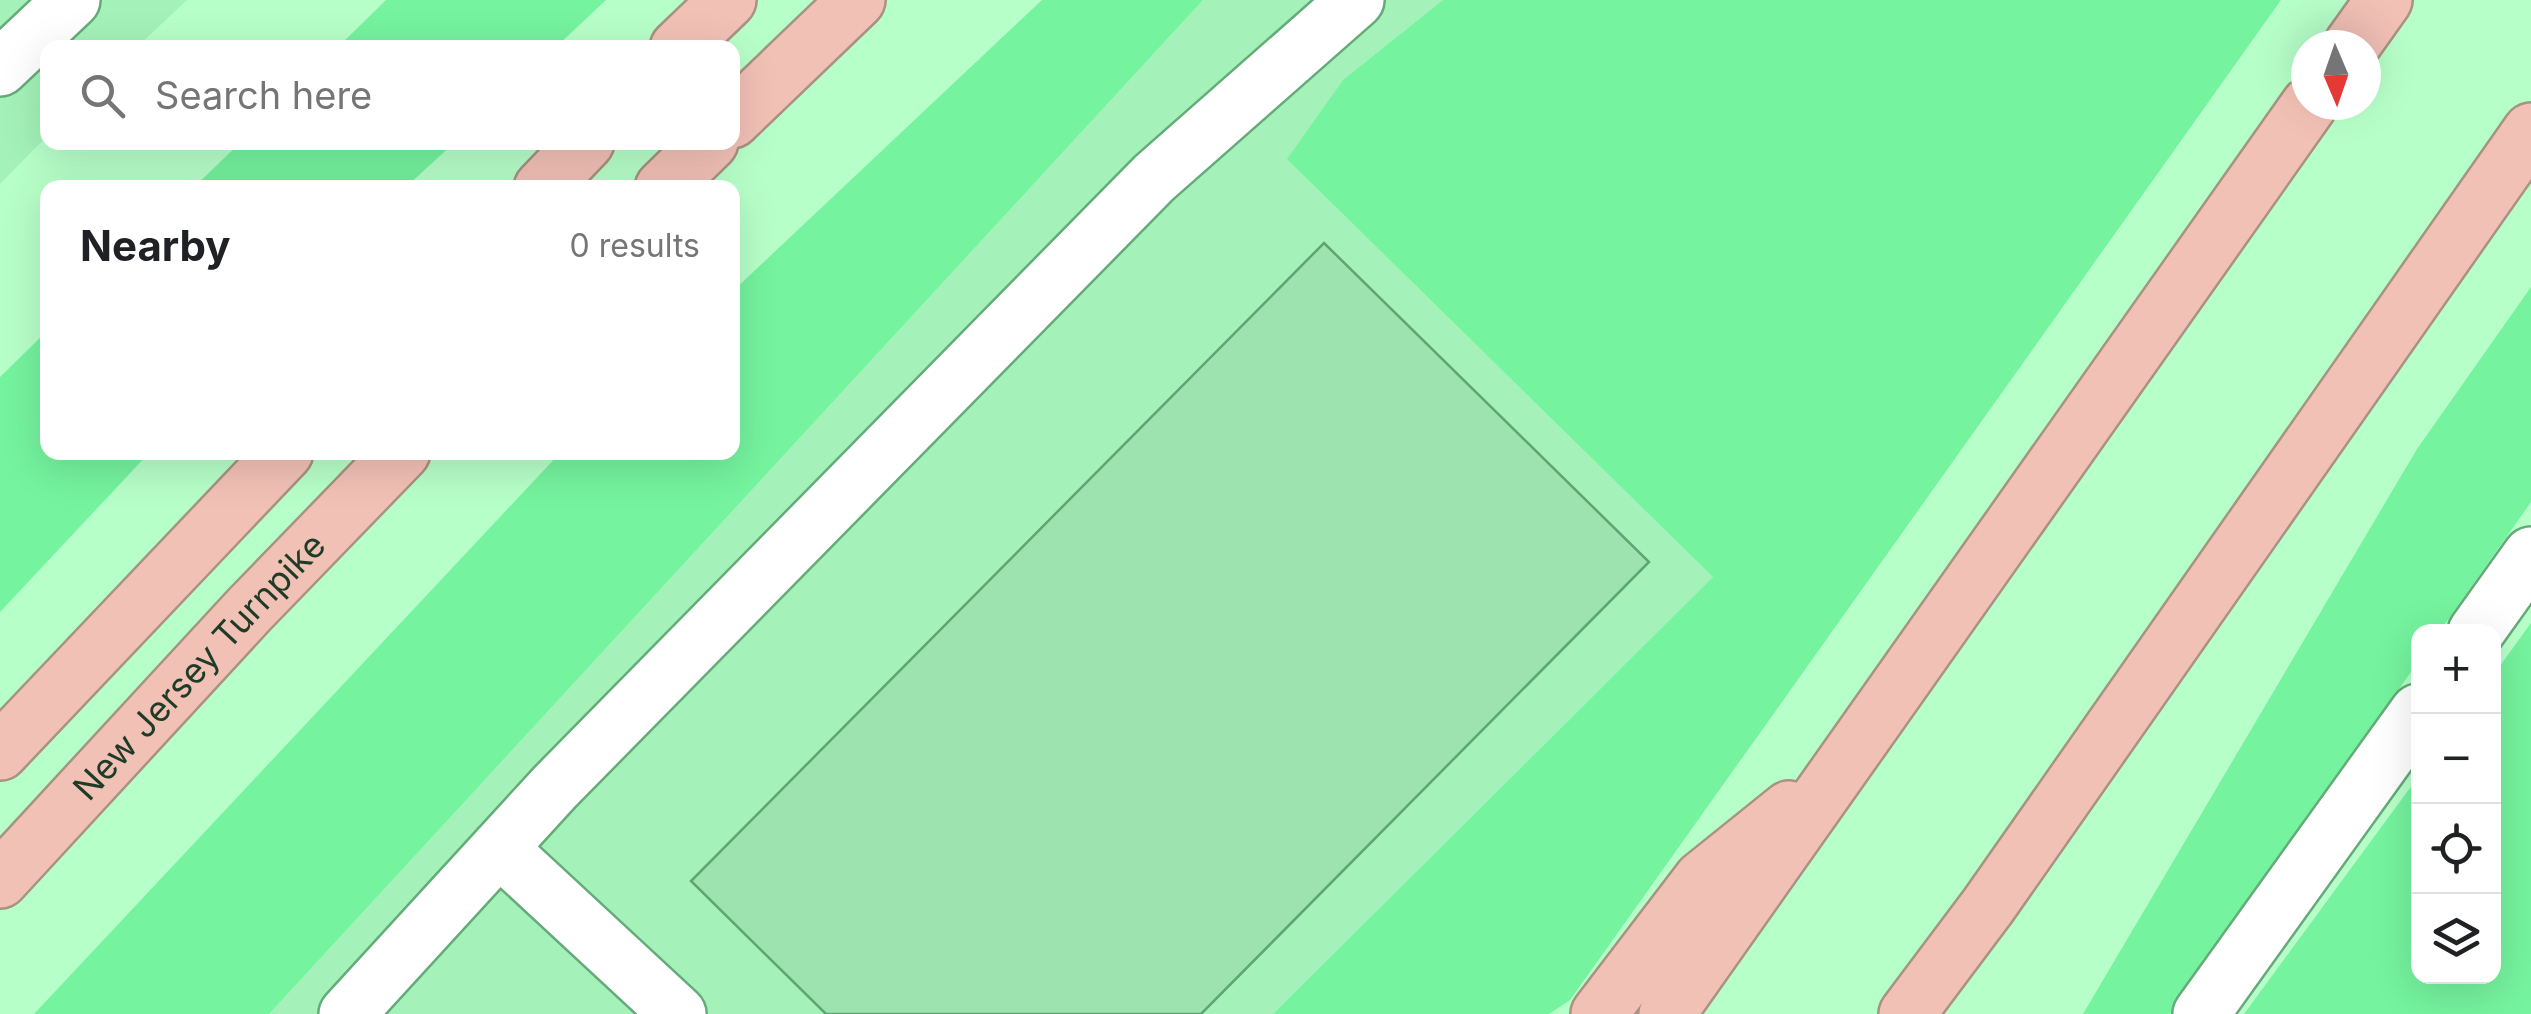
<!DOCTYPE html>
<meta charset="utf-8">
<style>
:root{--surface:#fff;--page:#f6f6f6;--text:#202124;--muted:#757577;--line:#e0e0e0}
body{margin:0;font-family:Inter,sans-serif;background:var(--page);color:var(--text)}
.controls{position:absolute;right:30px;bottom:30px;display:grid;overflow:hidden;border-radius:20px;box-shadow:0 10px 40px #0002}
.controls button{width:90px;height:90px;display:grid;place-items:center;padding:0;border:0;border-bottom:2px solid var(--line);background:var(--surface);color:var(--text);font:50px sans-serif}
.compass{position:absolute;left:2291px;top:30px;width:90px;height:90px;border-radius:50%;background:var(--surface);box-shadow:0 10px 40px #0002;rotate:178deg}
.list{margin:0;padding:0;list-style:none}
h2{display:flex;justify-content:space-between;align-items:center;height:130px;margin:0;padding:0 40px;font-size:42px}
h2 small{font-size:32px;font-weight:400;color:var(--muted)}
.icon{flex:none;width:55px;height:55px;fill:none;stroke:currentColor;stroke-width:2;stroke-linecap:round;stroke-linejoin:round}
.map{position:relative;flex:none;width:2531px;height:1014px;overflow:hidden}
.search{position:absolute;background:var(--surface);box-shadow:0 10px 40px #0002;left:40px;top:40px;width:700px;height:110px;display:flex;align-items:center;gap:25px;box-sizing:border-box;padding:0 35px;border-radius:20px;color:var(--muted);font-size:38px}
.panel{position:absolute;background:var(--surface);box-shadow:0 10px 40px #0002;left:40px;top:180px;width:700px;height:280px;border-radius:20px}
.map>svg:first-child{display:block}
</style>
<div class="map">
<svg width="2531" height="1014" viewBox="0 0 2531 1014">
<rect width="100%" height="100%" fill="#b7ffc9"/>
<path fill="#a4f2b9" d="M0,0h187l-50,47 -89,1 -1,88 -47,48z
M1203,0h240l-100,80 -55,79 425,418 -440,437h-1004z"/>
<path fill="#75f39e" d="M386,0h220l-50,47h-218z
M1042,0h161l-934,1014h-235l526,-561 172,-1 1,-161z
M1443,0h838l-711,1000 -21,14h-276l440,-437 -426,-418 56,-79z
M240,143v-1l214,1 -48,44h-212z
M2531,287v215l-91,129 -22,1v30l-248,352h-87l334,-565z
M47,331l1,121 101,1 -149,159v-235z
M2531,623v391h-287l174,-237v199h76v-302z"/>
<path fill="#9ce3af" stroke="#5fa473" stroke-width="2.5" d="M1324,243l325,319 -448,452h-375l-135,-133z"/>
<g fill="none" stroke-linecap="round" stroke-linejoin="round">
<g stroke="#65ab79" stroke-width="60">
<path id="minor" d="M0,68l72,-68
M2476,632l55,-77
M499,848l179,166
M347,1014l208,-227 599,-609 202,-178
M2201,1014l217,-302"/>
</g>
<g stroke="#a89284" stroke-width="60">
<g id="highway">
<path d="M2352,45l32,-45"/>
<path d="M678,48l50,-48"/>
<path d="M732,120l125,-120"/>
<path d="M542,188l44,-46"/>
<path d="M663,188l47,-46"/>
<path d="M0,752l285,-300"/>
<path id="s1" d="M0,880l249,-270 153,-158"/>
<path d="M1599,1014l103,-135 87,-70"/>
<path d="M1667,1014l642,-909"/>
<path d="M1907,1014l81,-108 543,-775"/>
</g>
</g>
<use href="#minor" stroke="#fff" stroke-width="55"/>
<use href="#highway" stroke="#f2c1b6" stroke-width="55"/>
</g>
<g text-anchor="middle" dominant-baseline="central" stroke-width="8" stroke-linejoin="round" paint-order="stroke">
<g font-size="35" fill="#1e3b27" stroke="#b7ffc9">
<text stroke="none"><textPath href="#s1" startOffset="292">New Jersey Turnpike</textPath></text>
</g>
</g>
</svg>
<div class="controls">
<button>+</button>
<button>−</button>
<button><svg class="icon" aria-label="locate" viewBox="0 0 24 24"><circle cx="12" cy="12" r="6"/><path d="M12 2v4M12 18v4M2 12h4M18 12h4"/></svg></button>
<button><svg class="icon" aria-label="layers" viewBox="0 0 24 24"><path d="M12 4l9 5-9 5-9-5zM3 14l9 5 9-5"/></svg></button>
</div>
<svg class="compass" viewBox="-18 -18 36 36"><path d="M0-13l5 13h-10z" fill="#e53935"/><path d="M0 13l5-13h-10z" fill="#757577"/></svg>
<div class="search"><svg class="icon" aria-label="search" viewBox="0 0 24 24"><circle cx="10" cy="10" r="6"/><path d="M15 15l6 6"/></svg>Search here</div>
<section class="panel">
<h2>Nearby<small>0 results</small></h2>
<ul class="list">
</ul>
</section>
</div>
